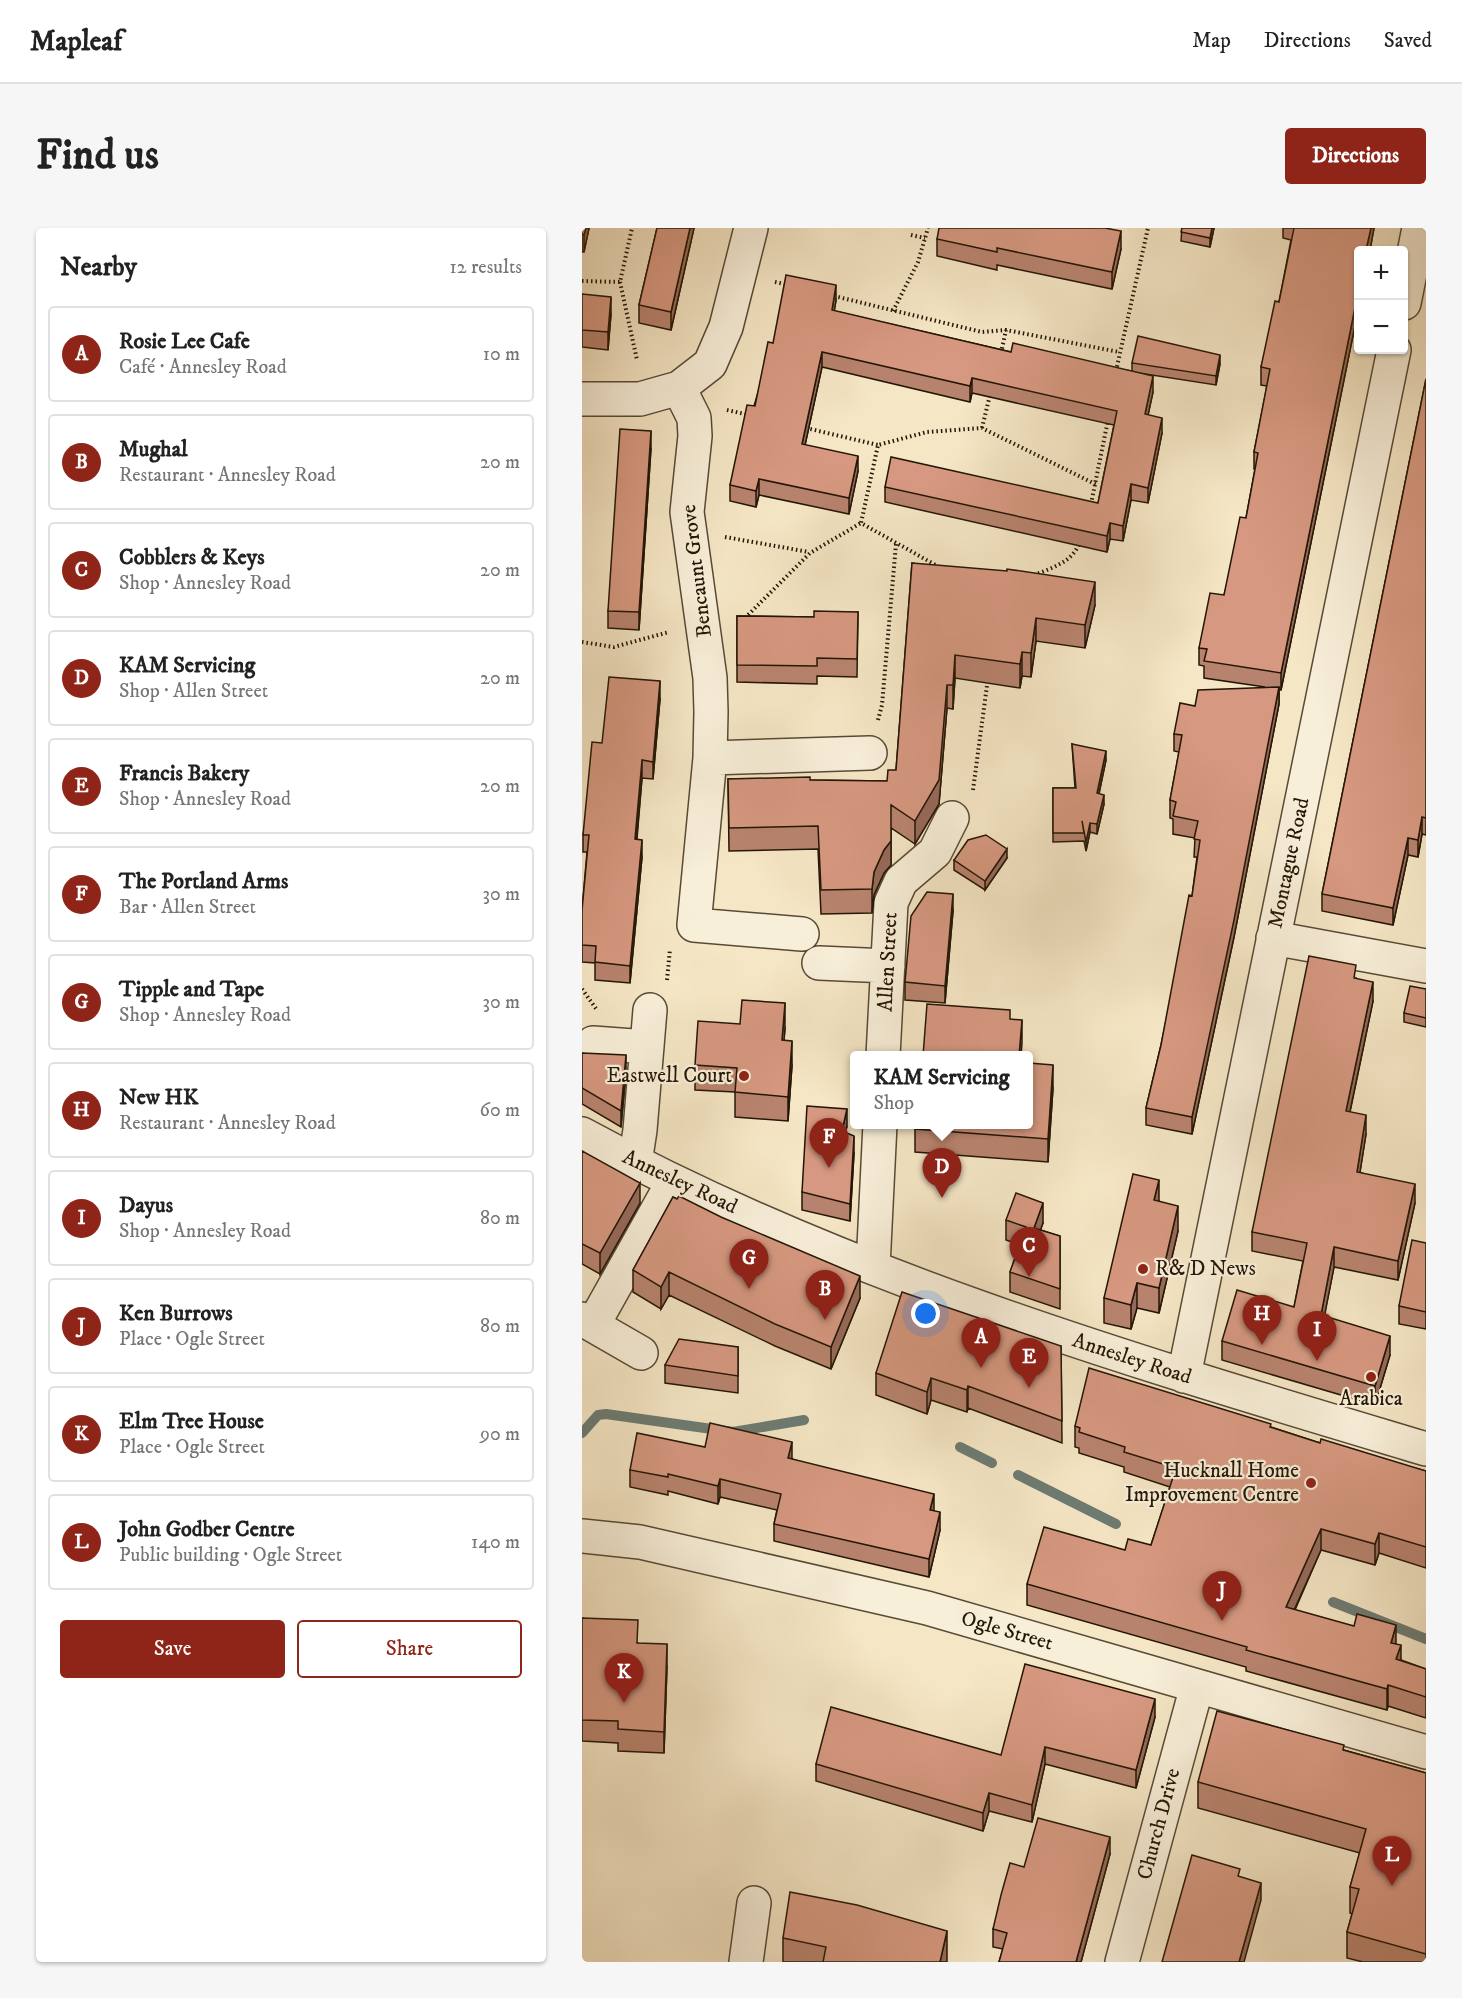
<!DOCTYPE html>
<meta charset="utf-8">
<style>
:root{--surface:#fff;--page:#f6f6f6;--text:#222;--muted:#767676;--line:#e0e0e0;--accent:#8f2418}
body{margin:0;font-family:"IM FELL DW Pica",serif;background:var(--page);color:var(--text)}
.controls{position:absolute;right:18px;top:18px;display:grid;overflow:hidden;border-radius:6px;box-shadow:0 2px 4px #0004}
.controls button{width:54px;height:54px;display:grid;place-items:center;padding:0;border:0;border-bottom:2px solid var(--line);background:var(--surface);color:var(--text);font:30px sans-serif}
.you{position:absolute;left:344px;top:1086px;width:21px;height:21px;margin:-15px;border:4px solid #fff;border-radius:50%;background:#1a73e8;box-shadow:0 0 0 9px #1a73e833}
.badge{display:grid;place-items:center;width:39px;height:39px;border-radius:50%;background:var(--accent);color:#fff;font-size:20px;font-weight:700}
.pin{position:absolute;translate:-50% -50px;filter:drop-shadow(0 2px 3px #0008)}
.pin::after{content:'';position:absolute;top:32px;width:21px;height:18px;background:inherit;clip-path:polygon(0 0,100% 0,50% 100%)}
.popup{position:absolute;left:268px;top:823px;width:183px;height:78px;box-sizing:border-box;display:grid;place-content:center;border-radius:6px;background:var(--surface);filter:drop-shadow(0 2px 4px #0005);font-size:20px;white-space:nowrap;color:var(--muted)}
.popup b{font-size:22px;color:var(--text)}
.popup::after{content:'';position:absolute;left:50%;top:100%;margin-left:-12px;border:12px solid transparent;border-top-color:var(--surface)}
.list{margin:0;padding:0;list-style:none}
h2{display:flex;justify-content:space-between;align-items:center;height:78px;margin:0;padding:0 24px;font-size:26px}
h2 small{font-size:20px;font-weight:400;color:var(--muted)}
.list li{display:grid;grid-template-columns:39px 1fr auto;gap:18px;align-items:center;box-sizing:border-box;height:96px;margin:0 12px 12px;padding:0 12px;border:2px solid var(--line);border-radius:6px}
.list b{display:block;font-size:22px;white-space:nowrap}
.list p{margin:0;font-size:20px;white-space:nowrap;color:var(--muted)}
.list em{font-size:20px;font-style:normal;color:var(--muted)}
.actions{display:flex;gap:12px;padding:18px 24px}
.actions a{flex:1;padding:14px 0;border:2px solid var(--accent);border-radius:6px;text-align:center;font-size:21px;color:var(--accent)}
.actions .main{background:var(--accent);color:#fff}
.map{position:relative;flex:none;width:844px;height:1734px;overflow:hidden;border-radius:6px}
header{display:flex;align-items:center;gap:36px;box-sizing:border-box;height:84px;padding:0 30px;background:var(--surface);border-bottom:2px solid var(--line)}
header strong{font-size:28px}
nav{display:flex;gap:33px;margin-inline-start:auto;font-size:21px}
.intro{display:flex;align-items:center;justify-content:space-between;box-sizing:border-box;height:144px;padding:0 36px}
h1{margin:0;font-size:42px}
.button{padding:15px 27px;border-radius:6px;background:var(--accent);color:#fff;font-size:21px;font-weight:700}
main{display:flex;gap:36px;padding:0 36px}
aside{flex:1;background:var(--surface);border-radius:6px;box-shadow:0 2px 4px #0004}
.map>svg:first-child{display:block}
</style>
<header>
<strong>Mapleaf</strong>
<nav><a>Map</a><a>Directions</a><a>Saved</a></nav>
</header>
<div class="intro"><h1>Find us</h1><a class="button">Directions</a></div>
<main>
<aside>
<h2>Nearby<small>12 results</small></h2>
<ul class="list">
<li><span class="badge">A</span><div><b>Rosie Lee Cafe</b><p>Café · Annesley Road</p></div><em>10 m</em></li>
<li><span class="badge">B</span><div><b>Mughal</b><p>Restaurant · Annesley Road</p></div><em>20 m</em></li>
<li><span class="badge">C</span><div><b>Cobblers &amp; Keys</b><p>Shop · Annesley Road</p></div><em>20 m</em></li>
<li><span class="badge">D</span><div><b>KAM Servicing</b><p>Shop · Allen Street</p></div><em>20 m</em></li>
<li><span class="badge">E</span><div><b>Francis Bakery</b><p>Shop · Annesley Road</p></div><em>20 m</em></li>
<li><span class="badge">F</span><div><b>The Portland Arms</b><p>Bar · Allen Street</p></div><em>30 m</em></li>
<li><span class="badge">G</span><div><b>Tipple and Tape</b><p>Shop · Annesley Road</p></div><em>30 m</em></li>
<li><span class="badge">H</span><div><b>New HK</b><p>Restaurant · Annesley Road</p></div><em>60 m</em></li>
<li><span class="badge">I</span><div><b>Dayus</b><p>Shop · Annesley Road</p></div><em>80 m</em></li>
<li><span class="badge">J</span><div><b>Ken Burrows</b><p>Place · Ogle Street</p></div><em>80 m</em></li>
<li><span class="badge">K</span><div><b>Elm Tree House</b><p>Place · Ogle Street</p></div><em>90 m</em></li>
<li><span class="badge">L</span><div><b>John Godber Centre</b><p>Public building · Ogle Street</p></div><em>140 m</em></li>
</ul>
<div class="actions"><a class="main">Save</a><a>Share</a></div>
</aside>
<div class="map">
<svg width="844" height="1734" viewBox="0 0 844 1734">
<rect width="100%" height="100%" fill="#f5e6c5"/>
<filter id="stains"><feTurbulence type="fractalNoise" baseFrequency=".00333" numOctaves="4"/><feColorMatrix values="0 0 0 0 .2 0 0 0 0 .09 0 0 0 0 .02 0 0 0 .5 -.17"/></filter>
<radialGradient id="worn" r=".72"><stop offset=".6" stop-color="#630" stop-opacity="0"/><stop offset="1" stop-color="#630" stop-opacity=".3"/></radialGradient>
<g fill="none" stroke-linecap="round" stroke-linejoin="round">
<path stroke="#6d7b72" stroke-width="10" d="M0,1205l16,-18 8,-1 127,18 71,-12
M378,1219l32,16
M436,1247l98,49
M751,1374l93,37"/>
<g stroke="#584a36" stroke-width="36">
<path id="minor" d="M822,75l15,-75
M97,160l15,30 1,18 -8,76 23,166 1,34 -1,46 -16,167 108,9
M0,171h58l39,-11 31,-24 16,-37 25,-99
M128,530l160,-5
M691,710l153,28
M237,735l69,3
M11,815l54,4
M301,828l8,-153 10,-22 34,-29 17,-34
M0,906c264,144 558,229 844,315
M53,935l5,-33 10,-120
M291,1039l7,-143
M0,1091l59,34
M11,1097l80,-143
M602,1148l210,-1026
M0,1308l58,6 287,66 499,144
M164,1734l8,-59
M540,1734l75,-276"/>
</g>
<path stroke="#241606" stroke-width="4" stroke-dasharray="1.5 3" stroke-linecap="butt" d="M329,7l14,3
M0,53l38,1 12,-54
M38,54l17,78
M193,54l14,3
M252,68l148,36 24,-2 113,22
M311,83l25,-49 10,-34
M419,125l5,-23
M534,143l32,-143
M145,182l22,5
M224,200l72,17
M400,200l8,-33
M509,276l17,-84
M143,309l84,15
M357,339l-78,-44 17,-78 49,-13 55,-4 115,57
M452,347c18,-7 40,-14 45,-32
M163,390l65,-65 51,-30
M0,414l32,5 55,-15
M296,492l4,-15 14,-161
M391,562l15,-112
M85,752l3,-31
M0,761l15,21"/>
<use href="#minor" stroke="#f8efd9" stroke-width="33"/>
</g>
<path fill="#b8836e" stroke="#241606" stroke-width="1.5" d="M0,0h7l-5,24h-2z
M75,0h37l-23,102 -32,-7v-18z
M600,0h32l-4,19 -29,-6z
M701,0h91l-4,22h-11v56l-78,384h-2v14l-45,233 -42,197 -46,-9v-17l15,-63 31,-149 5,-39h-3l1,-19 -22,-4v-15l-3,-1v-18l9,-48 -5,-1v-17l21,-28 70,-19 -61,-9v-12l-5,-1v-17l25,-53 22,-77 9,-49h-1v-17l13,-66 -6,-1v-18l18,-65 12,-62 -8,-2z
M355,11l184,10 -9,40 -115,-24v5l-60,-14z
M0,66l29,20 -3,36 -26,-3z
M254,72l-2,11 177,41 121,19v-8l88,1 -4,21 -77,-12 14,19 -5,23 14,18 -14,70 -17,-3 -8,41 -13,-2 -3,13 -222,-50v-15l213,16 16,-78 -142,-32 -2,9 -148,-35 -17,78 53,26 -9,43 -90,-19 -3,12 -26,-6v-16l43,-142z
M844,151v456l-4,-1 -4,23 -10,-2 -15,70 -71,-14v-17z
M69,220l-12,182 -31,-2v-17z
M330,335l183,42 -10,43 -49,-7 -5,36 -9,-1 -2,12 -65,-10 -2,31 -6,-1 -8,96 -24,40 -24,-16v37l-7,8 -10,22 -2,18 -51,1 -3,-65 -89,2 -1,-72 159,2 9,-11z
M276,384l-1,65 -40,-1v8l-80,-2v-66l77,1z
M78,471l-7,80 -11,-1 -5,61 5,18 -12,126 -35,-3v-17l-13,-1v-52l5,-58h-4v-17l19,-92z
M490,516l34,16 -7,34 5,10 -7,30 -7,-2 -4,19 -2,-10 -31,1v-54h22z
M425,630l-22,32 -31,-20v-10z
M371,683l-8,92 -40,-3v-18z
M774,750l17,23 -23,111 16,22 -6,38 55,31 -17,77 -64,-13 -10,49 66,39 -15,50 -153,-45v-19l72,-34 9,-46 -51,-10v-19z
M844,761v38l-22,-5v-9z
M203,800l-1,12 8,25 -4,56 -53,-4v-25l-40,-2v-25z
M0,825l44,19 -5,55 -39,-23z
M471,860l-5,74 -133,-10v-23z
M265,898l-2,7 9,20 -4,68 -48,-11v-18z
M0,923l58,52 -40,71 -18,-10z
M91,969l187,101 -29,71 -56,-23 -106,-51 -8,14 -28,-17v-22z
M577,973l19,30 -19,82 -22,-5 -6,21 -27,-6v-25z
M424,992l37,3 -3,7 20,6v73l-50,-17v-20l10,-27 -14,-5z
M844,1015v86l-27,-5v-18z
M479,1118l1,97 -94,-35 -1,4 -36,-12 -4,14 -51,-19v-22z
M156,1119v46l-73,-10v-18z
M493,1198l196,1 49,16 106,28v97l-47,-15 -4,12 -54,-15 -26,60 101,34 5,16 25,9v49l-38,-12 -1,4 -141,-39v-4l-219,-62v-21l98,-34 26,-5 19,-58 -46,-15v-5l-45,-14v-5l-4,-1z
M123,1219l87,12 142,52 6,19 -11,47 -155,-36v-17l3,-14 -57,-13 -2,7 -50,-13v4l-38,-8v-17z
M0,1390l56,25 29,23 -3,87 -46,-2v-8l-36,-2z
M573,1489l-19,71 -91,-24 -13,58 -43,-11 -6,20 -167,-50v-17l185,-9z
M762,1522l82,23v189h-63l-16,-4v-26l5,-18 -2,-1v-26l10,-34 -162,-45v-26z
M528,1626l-29,108h-82l4,-13 -10,-2v-18l31,-62z
M201,1710l164,24h-164z"/>
<path fill="#966a5a" stroke="#241606" stroke-width="1.5" d="M4,0h3l-5,24v-17z
M108,0h4l-23,102v-18z
M630,0h2l-4,19v-9z
M789,0h3l-4,22h-4z
M539,3v18l-9,40v-17z
M254,57v15l-4,26v-16z
M777,60v18l-78,384v-17z
M29,69v17l-3,36v-18z
M240,124v15l-20,92v-15z
M638,127v9l-4,21v-9z
M571,148v16l-8,37v-15z
M390,150v15l-2,9v-16z
M580,190v15l-14,70v-15z
M69,203v17l-12,182v-18z
M276,228v15l-9,43v-16z
M177,251v16l-3,12v-16z
M549,256v16l-8,41v-15z
M528,295v16l-3,13v-16z
M513,354v23l-10,43v-23z
M454,390v23l-5,36v-24z
M440,424v24l-2,12v-24z
M373,427v23l-2,31v-24z
M78,453v18l-7,80v-17z
M365,457v23l-8,96 -24,40v-23z
M697,459v17l-45,233 -42,197v-17z
M524,523v9l-9,42v-9z
M60,532v18l-7,79v-18z
M522,567v9l-7,30v-10z
M840,589v17l-4,23v-17z
M508,595v9l-4,19v-9z
M826,610v17l-15,70v-17z
M60,612v17l-12,126v-17z
M309,613v24l-7,8 -10,22 -2,18v-24l2,-17 10,-22z
M425,621v9l-22,32v-9z
M371,666v17l-8,92v-17z
M791,754v19l-27,129v-19z
M203,775v25l-3,37v-25z
M440,792v23l-1,13h-2z
M210,813v24l-4,56v-24z
M44,827v17l-5,55v-16z
M471,837v23l-5,74v-23z
M265,881v17l-5,23v-18z
M784,887v19l-9,57v-19z
M272,908v17l-4,68v-17z
M577,952v25l-5,-5z
M58,955v20l-40,71v-21z
M833,956v19l-17,77v-19z
M461,975v20l-9,25v-20z
M596,978v25l-19,82v-25z
M752,1019v20l-13,67v-19z
M87,1044v23l-8,14v-22z
M278,1048v22l-29,71v-22z
M555,1055v25l-6,21v-24z
M808,1108v19l-15,50v-19z
M349,1150v22l-4,14v-22z
M386,1158v22l-1,4v-22z
M210,1214v17l-4,-1z
M138,1251v18l-2,7v-18z
M352,1266v17l-4,-1z
M358,1284v18l-11,47v-18z
M739,1301v21l-35,78v-21z
M797,1305v20l-4,12v-21z
M814,1397v21l-5,-3z
M85,1416v22l-3,87v-21z
M819,1417v21l-5,-7z
M806,1457v21l-1,4v-21z
M573,1471v18l-19,71v-18z
M463,1519v17l-13,58v-17z
M407,1565v18l-6,20v-18z
M528,1609v17l-29,108h-5z
M679,1655v17l-17,62h-5z
M365,1703v31h-7z"/>
<path fill="#d69880" stroke="#241606" stroke-width="1.5" d="M0,0h4l-2,7 -2,-1z
M75,0h33l-19,84 -32,-7z
M357,0h166l16,3 -9,41 -115,-24v4l-60,-13z
M600,0h30l-2,10 -29,-6z
M712,0h77l-5,22h-7v38l-78,385 -77,-12 3,-12 -8,-1 11,-55 14,2 16,-78 6,1 12,-65 -4,-1 16,-83 -9,-2 14,-66 4,1z
M204,47l50,10 -4,25 179,42 2,-9 140,33 -8,38 17,4 -14,70 -17,-4 -8,42 -13,-3 -3,13 -222,-49 6,-30 207,46 19,-92 -145,-33 -2,8 -148,-34 -20,92 56,12 -9,42 -90,-19 -3,12 -26,-6 17,-80 8,1 13,-64 5,1z
M0,66l29,3 -3,35 -26,-2z
M556,108l82,19 -4,21 -84,-13z
M844,151v439l-4,-1 -4,23 -10,-2 -15,70 -71,-14z
M38,201l31,2 -12,181 -31,-1z
M330,335l95,8v-2l88,13 -10,43 -49,-7 -5,35 -9,-1 -2,12 -65,-9 -2,30h-6l-8,95 -24,41 -24,-16v36l-7,9 -10,22 -2,17 -51,1 -3,-64 -89,2 -1,-49 82,-2v3l77,1 1,-11h8z
M232,383l44,1 -1,47 -40,-1v8l-80,-1v-49l77,1z
M27,449l51,4 -7,81 -11,-2 -7,79 7,1 -12,126 -35,-4 1,-16 -14,-1v-35l7,-75h-6l9,-93 10,1z
M697,459l-45,233 -42,197 -46,-9 15,-63 28,-150 3,1 8,-56 -6,-1 4,-18 -25,-5 3,-14 -6,-2 12,-65 -8,-1 6,-31 15,3 3,-16z
M490,516l34,7 -9,42 7,2 -7,29 -7,-1 -4,19 -4,-21 2,12h-31v-45h23z
M404,607l21,14 -22,32 -31,-21 14,-20z
M345,664l26,2 -8,92 -40,-4 6,-66z
M727,728l47,9 -2,13 19,4 -27,129 20,4 -9,57 58,12 -17,77 -64,-14 -13,68 69,21 -15,50 -153,-45 15,-51 57,17 13,-64 -55,-11z
M828,758l16,3v29l-22,-5z
M160,772l43,3 -3,37 10,1 -4,56 -53,-5 2,-24 -42,-3 3,-44 42,3z
M345,776l83,6v9l12,1 -3,36h-96z
M0,825l44,2 -5,56 -39,-23z
M447,835l24,2 -5,74 -133,-10 1,-4h113z
M225,878l40,3 -5,22 12,5 -4,68 -48,-12z
M0,923l58,32 -40,70 -18,-9z
M551,946l26,6 -5,20 24,6 -19,82 -22,-5 -6,22 -27,-7z
M434,965l27,10 -9,25 26,8v53l-50,-17 16,-45 -20,-7z
M97,968l42,21 139,59 -29,71 -56,-23 -106,-52 -8,15 -28,-17 40,-73 4,2z
M830,1012l14,3v69l-27,-6z
M320,1064l159,54 1,75 -94,-35 -1,4 -36,-12 -4,14 -51,-19z
M97,1111l59,8v29l-73,-11z
M507,1140l182,56 -1,3 50,16 1,-4 105,32v76l-47,-14 -4,11 -54,-15 -35,78 68,19 3,-12 39,11 -5,18 10,2 -5,14 30,10v28l-38,-12 -1,4 -141,-39 1,-3 -220,-63 17,-57 81,23 3,-11 23,6 25,-77 -52,-16 1,-5 -46,-15 1,-4 -5,-2z
M128,1195l82,19 -4,16 146,36 -4,16 10,2 -11,47 -155,-35 7,-30 -61,-15 -2,7 -50,-12v3l-38,-7 7,-37 68,14z
M0,1390l56,2 -1,23 30,1 -3,88 -46,-3v-8l-36,-1z
M443,1436l130,35 -19,71 -91,-23 -13,58 -43,-12 -6,20 -167,-49 15,-57 170,48z
M635,1483l127,34 -1,5 83,23v181l-79,-22 12,-43 -9,-2 16,-58 -168,-47z
M456,1590l72,19 -34,125h-77l8,-29 -14,-4 8,-34 9,-32 14,4z
M610,1627l48,14 -2,7 23,7 -22,79h-77z
M208,1664l67,13 90,26 -7,31h-117l3,-15 -43,-9z"/>
<g fill="#8f2418" stroke="#f8efd9" stroke-width="2">
<circle cx="162" cy="848" r="6"/>
<circle cx="561" cy="1041" r="6"/>
<circle cx="789" cy="1149" r="6"/>
<circle cx="729" cy="1255" r="6"/>
</g>
<g text-anchor="middle" dominant-baseline="central" stroke-width="4.5" stroke-linejoin="round" paint-order="stroke">
<g font-size="21" fill="#241606" stroke="#f8efd9">
<text transform="translate(115 343) rotate(-97)">Bencaunt Grove</text>
<text transform="translate(707 635) rotate(-78)">Montague Road</text>
<text transform="translate(306 734) rotate(-87)">Allen Street</text>
<text transform="translate(98 954) rotate(25)">Annesley Road</text>
<text transform="translate(550 1131) rotate(18)">Annesley Road</text>
<text transform="translate(425 1403) rotate(16)">Ogle Street</text>
<text transform="translate(577 1596) rotate(-75)">Church Drive</text>
</g>
<g font-size="21" fill="#241606" stroke="#f8efd9" text-anchor="end">
<text x="150" y="848">Eastwell Court</text>
<text x="573" y="1041" text-anchor="start">R&amp; D News</text>
<text x="789" y="1171" text-anchor="middle">Arabica</text>
<text x="717" y="1243">Hucknall Home<tspan x="717" dy="24">Improvement Centre</tspan></text>
</g>
</g>
<rect width="100%" height="100%" filter="url(#stains)"/>
<rect width="100%" height="100%" fill="url(#worn)"/>
</svg>
<div class="controls">
<button>+</button>
<button>−</button>
</div>
<div class="you"></div>
<div class="pin badge" style="left:399px;top:1140px">A</div>
<div class="pin badge" style="left:243px;top:1092px">B</div>
<div class="pin badge" style="left:447px;top:1049px">C</div>
<div class="pin badge" style="left:360px;top:970px">D</div>
<div class="popup"><b>KAM Servicing</b>Shop</div>
<div class="pin badge" style="left:447px;top:1160px">E</div>
<div class="pin badge" style="left:247px;top:940px">F</div>
<div class="pin badge" style="left:167px;top:1061px">G</div>
<div class="pin badge" style="left:680px;top:1117px">H</div>
<div class="pin badge" style="left:735px;top:1133px">I</div>
<div class="pin badge" style="left:640px;top:1393px">J</div>
<div class="pin badge" style="left:42px;top:1475px">K</div>
<div class="pin badge" style="left:810px;top:1658px">L</div>
</div>
</main>
